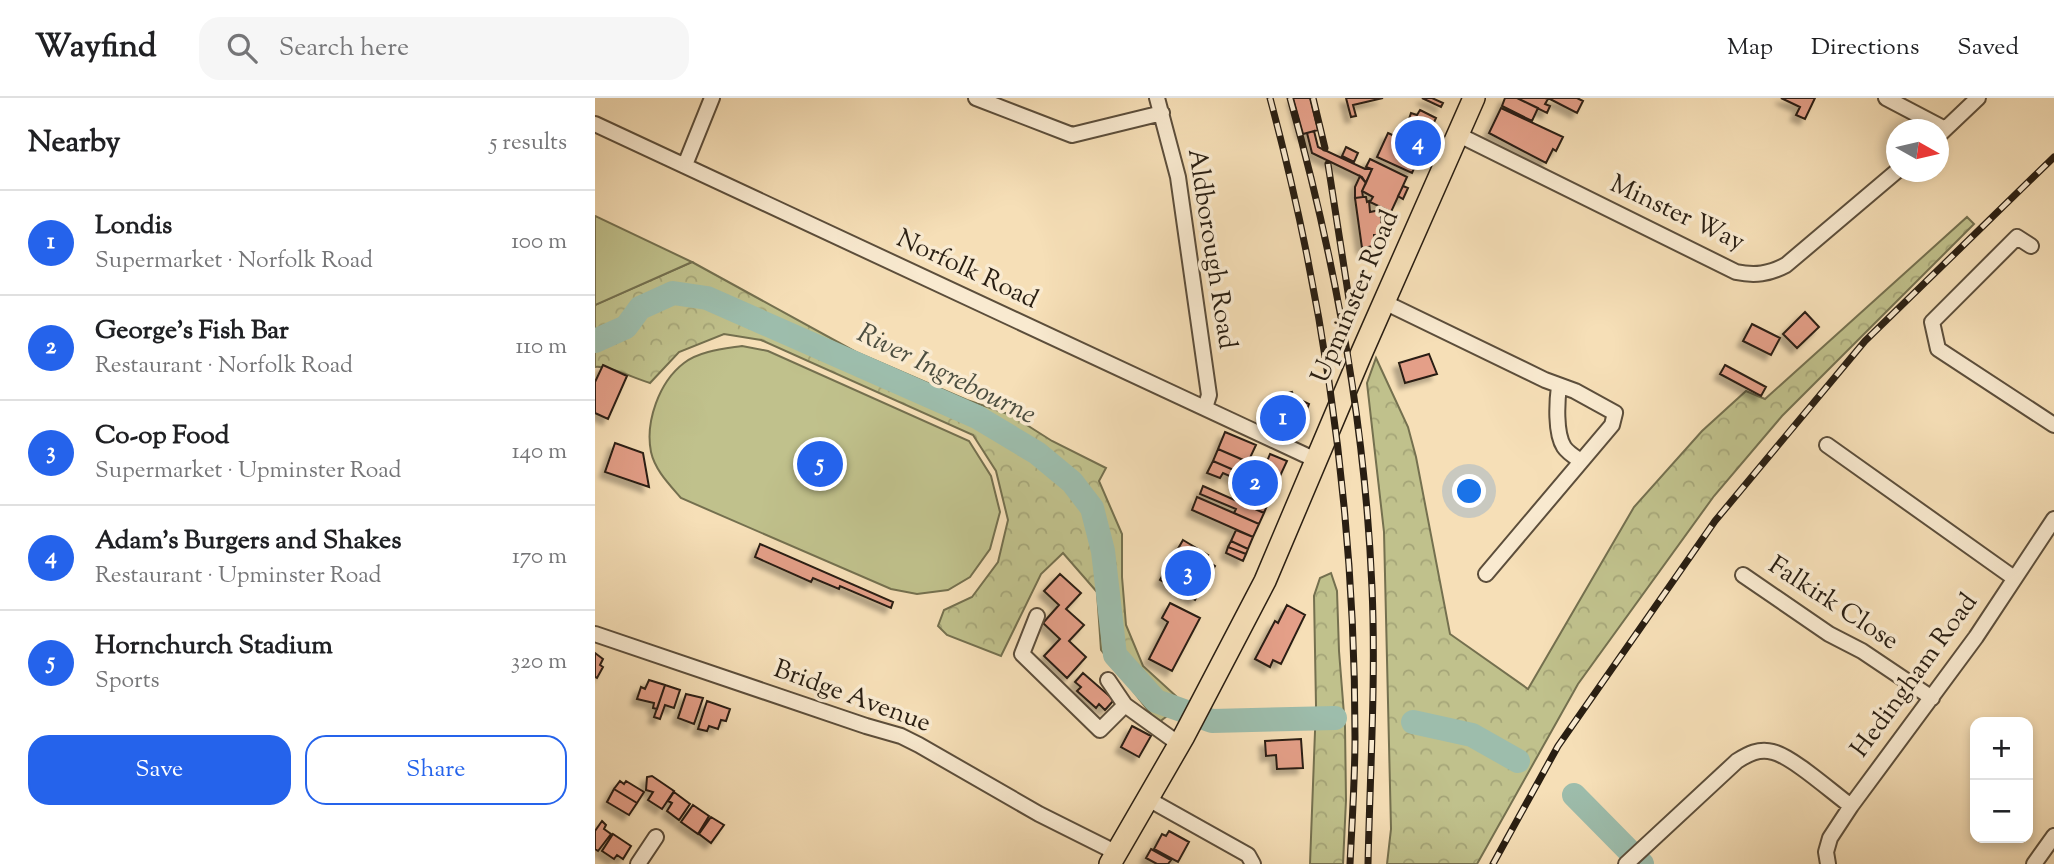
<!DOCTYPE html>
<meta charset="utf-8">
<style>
:root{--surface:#fff;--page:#f6f6f6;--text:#202124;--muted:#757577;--line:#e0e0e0;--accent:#2563eb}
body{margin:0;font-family:"Sorts Mill Goudy",serif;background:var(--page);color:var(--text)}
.controls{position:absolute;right:21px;bottom:21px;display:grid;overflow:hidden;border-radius:14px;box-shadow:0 4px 10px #0003}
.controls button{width:63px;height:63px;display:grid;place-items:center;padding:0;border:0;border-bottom:2px solid var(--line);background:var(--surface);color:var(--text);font:35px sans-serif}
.compass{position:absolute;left:1291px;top:21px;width:63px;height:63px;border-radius:50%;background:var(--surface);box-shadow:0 4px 10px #0003;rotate:98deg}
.you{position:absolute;left:875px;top:394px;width:24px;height:24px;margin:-18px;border:5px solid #fff;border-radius:50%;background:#1a73e8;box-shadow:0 0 0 10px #1a73e833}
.badge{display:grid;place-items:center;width:46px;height:46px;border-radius:50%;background:var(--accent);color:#fff;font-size:23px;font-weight:700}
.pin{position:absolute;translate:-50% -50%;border:4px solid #fff;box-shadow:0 2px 7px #0006}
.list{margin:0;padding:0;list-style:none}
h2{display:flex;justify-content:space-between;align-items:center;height:91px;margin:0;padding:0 28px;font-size:30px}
h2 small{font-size:23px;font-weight:400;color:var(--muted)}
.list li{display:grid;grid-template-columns:46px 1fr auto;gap:21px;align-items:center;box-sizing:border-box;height:105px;padding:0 28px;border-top:2px solid var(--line)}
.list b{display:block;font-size:26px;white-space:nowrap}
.list p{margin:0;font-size:23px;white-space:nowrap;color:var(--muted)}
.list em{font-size:23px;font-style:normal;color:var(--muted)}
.actions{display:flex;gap:14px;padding:21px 28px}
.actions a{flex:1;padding:16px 0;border:2px solid var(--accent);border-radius:21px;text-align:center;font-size:24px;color:var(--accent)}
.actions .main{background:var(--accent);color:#fff}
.icon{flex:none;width:38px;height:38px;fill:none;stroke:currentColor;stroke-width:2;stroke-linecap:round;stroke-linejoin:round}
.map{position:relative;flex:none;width:1459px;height:766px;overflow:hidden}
header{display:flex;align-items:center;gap:42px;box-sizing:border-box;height:98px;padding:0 35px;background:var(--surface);border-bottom:2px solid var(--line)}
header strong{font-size:33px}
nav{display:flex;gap:38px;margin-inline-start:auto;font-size:24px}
.search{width:490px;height:63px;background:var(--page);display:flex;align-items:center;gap:18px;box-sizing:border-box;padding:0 24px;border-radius:21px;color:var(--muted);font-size:26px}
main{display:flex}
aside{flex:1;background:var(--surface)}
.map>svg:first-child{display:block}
</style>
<header>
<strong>Wayfind</strong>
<div class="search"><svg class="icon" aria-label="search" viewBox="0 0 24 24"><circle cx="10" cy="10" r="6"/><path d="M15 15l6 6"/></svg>Search here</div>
<nav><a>Map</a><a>Directions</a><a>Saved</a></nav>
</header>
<main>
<aside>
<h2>Nearby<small>5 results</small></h2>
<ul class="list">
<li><span class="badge">1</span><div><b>Londis</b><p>Supermarket · Norfolk Road</p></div><em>100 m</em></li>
<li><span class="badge">2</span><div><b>George's Fish Bar</b><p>Restaurant · Norfolk Road</p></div><em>110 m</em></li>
<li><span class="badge">3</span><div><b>Co-op Food</b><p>Supermarket · Upminster Road</p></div><em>140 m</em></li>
<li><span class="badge">4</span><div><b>Adam's Burgers and Shakes</b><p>Restaurant · Upminster Road</p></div><em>170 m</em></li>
<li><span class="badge">5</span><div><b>Hornchurch Stadium</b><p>Sports</p></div><em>320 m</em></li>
</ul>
<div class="actions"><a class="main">Save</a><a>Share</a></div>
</aside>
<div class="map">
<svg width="1459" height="766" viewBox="0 0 1459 766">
<defs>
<pattern id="forest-crowns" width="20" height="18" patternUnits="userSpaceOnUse" patternTransform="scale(1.75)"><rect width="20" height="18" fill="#c0c18c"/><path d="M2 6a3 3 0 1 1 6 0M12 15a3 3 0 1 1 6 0" fill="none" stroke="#a5a578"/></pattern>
<filter id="shadow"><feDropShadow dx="-5.5" dy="5.5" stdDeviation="2" flood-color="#0004"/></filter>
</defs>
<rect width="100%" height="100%" fill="#f6dfb7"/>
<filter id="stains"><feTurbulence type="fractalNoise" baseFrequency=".00286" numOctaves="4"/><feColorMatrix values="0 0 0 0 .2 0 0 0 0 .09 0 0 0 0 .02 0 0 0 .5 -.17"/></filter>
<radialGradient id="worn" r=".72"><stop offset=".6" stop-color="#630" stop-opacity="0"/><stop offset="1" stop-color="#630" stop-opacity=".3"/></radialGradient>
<path fill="url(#forest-crowns)" stroke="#74704f" stroke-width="2" d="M1372,119l7,7 -192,192 -68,80 -136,188 -101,180h-90l4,-35 -7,-297 -17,-149 9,-25 32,69 8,30 34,177 78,55 106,-182 68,-76 44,-40 19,8z
M97,164l164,90 111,48 44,15 41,26 54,27 -7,13 23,53v43l4,48 17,41 34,31 -6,16 -13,10 -57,-73 -4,-58 -34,-39 -22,21 -40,82 -54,-21 -9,-9 6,-16 28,-13 26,-35 10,-42 -12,-49 -23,-36 -212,-95 -37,-6 -45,18 -29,31c-14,-4 -43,-18 -55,-16v-62z
M736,475l6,18 2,60 6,76 1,73 -3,64h-33l6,-159 -2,-109 6,-18z"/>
<path fill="#c0c18c" stroke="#74704f" stroke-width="2" d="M0,118l97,46 -97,43z
M147,248l26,5 201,90 22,35 9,36 -10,37 -20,28 -22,13 -31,4 -26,-5 -210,-91c-12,-14 -26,-28 -30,-46 -6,-30 8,-70 33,-89 16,-12 39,-14 58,-17z"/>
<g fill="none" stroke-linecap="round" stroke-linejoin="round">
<path stroke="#9dbdac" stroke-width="24" d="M0,243l31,-14 14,-19 33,-15 34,5 270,119 60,36 35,29 20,26 11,43 12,104 41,46 56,20 123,-3
M818,624l59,13 46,26
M979,697l68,69"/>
</g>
<path fill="#e49f88" stroke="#291e12" stroke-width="2" filter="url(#shadow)" d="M698,0h17l8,32 -15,4z
M751,0h37l-30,7 3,11 -5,1z
M827,0h10l11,5 -2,4z
M910,0h12l21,10 -6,13 -30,-15z
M922,0h28l3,1 -3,5 5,2 -3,7z
M953,0h29l6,3 -6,12z
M1186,0h34l-10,21 -9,-4 4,-8z
M906,10l62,29 -7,14 -3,-2 -7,14 -57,-30z
M825,12l16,8 -5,11 -22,-10 2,-6 6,2z
M814,21l22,10 -4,9 -22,-10z
M809,30l23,10 -4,11 -24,-11z
M719,33l4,16 47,22h7l-6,14 -4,-6 -50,-24 -5,-20z
M793,35l35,16 -11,24 -35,-16z
M751,49l12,6 -4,9 -12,-6z
M775,61l37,18 -16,35 -21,-10 3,-5 -11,-6 10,-22 -6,-2z
M765,78l6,7 -4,8 1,6 -8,1v-11z
M808,88l5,2 -5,11 -5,-3z
M768,99h3l1,5 2,-1 1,11 10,-2 2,17h-4l1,8h-5v11l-12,2 -7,-50z
M1210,214l14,15 -22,21 -14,-14z
M1157,226l28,14 -9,17 -28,-14z
M834,256l8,20 -32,9 -6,-20z
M8,267l24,11 -19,43 -13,-6v-31z
M1130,267l41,22 -5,9 -41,-22z
M697,294l2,5 15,7 -5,13 -31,-13 -3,1 -2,-7z
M678,306l31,13 -6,15 -36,-13 4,-11 5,2z
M630,334l31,13 -8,17 -30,-13z
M20,345l28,10 6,34 -44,-15z
M623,351l62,27 -5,12 -62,-27z
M675,356l17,7 -7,15 -16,-7z
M618,363l62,27 -6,13 -15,-7 3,-6 -34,-15 -3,5 -13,-5z
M608,388l61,27 -5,11 -25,-11 2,-4 -36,-15z
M652,393l22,10 -5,12 -22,-10z
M602,399l62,27 -6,13 -61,-27z
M641,432l17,7 -5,12 -17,-8z
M588,442l25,15 -3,4 10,7 -20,34 -35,-20z
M636,443l17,8 -2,5 -18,-7z
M165,446l133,58 -2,6 -51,-22 -1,3 -26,-11 -2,4 -56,-25z
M633,449l18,7 -3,7 -17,-8z
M465,476l21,19 -15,16 18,16 -15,16 17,16 -19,21 -23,-22 16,-17 -17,-16 16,-18 -15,-14z
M575,505l30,15 -28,53 -23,-12 19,-37 -6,-4z
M692,507l18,10 -24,49 -8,-4 -3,7 -15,-8 20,-38 3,2z
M0,555l8,6 -3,6 3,2 -6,11 -2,-1z
M488,575l31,27 -9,10 -6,-6 -3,4 -19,-17 4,-4 -6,-5z
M54,582l16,5 -8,24 -4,-1 1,-5 -17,-4 4,-12 4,2z
M70,587l15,5 -6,18 -9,-3 -5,14 -6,-2z
M91,596l17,4 -9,26 -16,-6z
M112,603l23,8 -4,12 -5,-1 -3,9 -9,-3 -2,5 -9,-2z
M537,628l19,10 -12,21 -18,-10z
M706,641l2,29 -26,1 -1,-14 -10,1 -1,-15z
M57,678l22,15 -12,18 -14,-9 5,-8 -7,-2 1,-13z
M25,683l4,3 2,-3 18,11 -7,11 -23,-14z
M19,691l23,14 -8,12 -22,-13z
M79,694l16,12 -11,16 -12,-9 5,-8 -4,-2z
M98,707l16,11 -11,18 -17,-12z
M116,719l13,8 -13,18 -12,-9z
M7,723l4,4 -2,4 7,5 -13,17 -3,-2v-18z
M574,733l20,11 -11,20 -24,-13 8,-15 4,2z
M18,736l18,12 -8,13 -6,-4 -3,4 -12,-8z
M556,751l20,11 -3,4h-11l-11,-6z"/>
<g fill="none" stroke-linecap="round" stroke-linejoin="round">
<g stroke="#5c4e3b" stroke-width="18">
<path id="minor" d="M381,0l96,37 90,-22
M562,0l21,79 31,218 -4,13
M1291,0l59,31
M0,26l723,337
M862,36l279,138c19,4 33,2 50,-7l111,-94
M1344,37l39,-37
M90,67l27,-67
M1436,148l-14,-9 -85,85 6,27 116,76
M789,204l161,78 30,11 40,22 -3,12 -126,149
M964,288c-2,15 -4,47 5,61 4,6 11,10 17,14
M1232,347l187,133
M1148,477l86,59 33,17 70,47
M442,518l-15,38 78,76 25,-25 54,39
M0,536l271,92 35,10 18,9 120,69 78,39
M513,582l17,25
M553,701l100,56 5,9
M43,766l18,-27
M1031,766l111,-103c11,-7 22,-13 36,-9 20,5 60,41 78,54
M1233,766l-2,-12 4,-14 21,-32 125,-169 78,-118
M1439,766l20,-28"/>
</g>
<g stroke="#291e12" stroke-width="24">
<path id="primary" d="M515,766l74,-128 81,-155 97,-229 112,-254"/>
</g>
<use href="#minor" stroke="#f9ead0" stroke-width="14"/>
<use href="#primary" stroke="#f6dfb7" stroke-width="21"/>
<g stroke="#291e12" stroke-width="7">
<path id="rail" d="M675,0c56,208 85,423 85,639 0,42 -3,85 -5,127
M695,0c45,161 75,323 82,490 4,92 -2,184 -4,276
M718,0l12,50
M733,66l21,135
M898,766l65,-118 157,-225 150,-180 189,-184"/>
</g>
<use href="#rail" stroke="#f9ead0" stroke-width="4.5" stroke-dasharray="13" stroke-linecap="butt"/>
</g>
<g text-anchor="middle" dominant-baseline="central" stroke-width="7" stroke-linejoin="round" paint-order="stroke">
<g font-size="26" fill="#291e12" stroke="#f9ead0">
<text transform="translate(1082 116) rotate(25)">Minster Way</text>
<text transform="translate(616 151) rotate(81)">Aldborough Road</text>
<text transform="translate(372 172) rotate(25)">Norfolk Road</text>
<text transform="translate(761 199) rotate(-67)">Upminster Road</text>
<text transform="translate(1238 506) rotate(33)">Falkirk Close</text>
<text transform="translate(1320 578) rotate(-54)">Hedingham Road</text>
<text transform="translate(257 599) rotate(20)">Bridge Avenue</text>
</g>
<g font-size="28" font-style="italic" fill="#4c4e40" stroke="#f9ead0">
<text transform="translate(351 277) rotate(26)">River Ingrebourne</text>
</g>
</g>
<rect width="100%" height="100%" filter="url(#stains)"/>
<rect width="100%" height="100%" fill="url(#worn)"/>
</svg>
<div class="controls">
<button>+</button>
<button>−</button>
</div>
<svg class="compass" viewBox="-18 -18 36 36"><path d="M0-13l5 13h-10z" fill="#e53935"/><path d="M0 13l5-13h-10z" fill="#757577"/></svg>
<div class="you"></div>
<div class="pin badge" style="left:688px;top:320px">1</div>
<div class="pin badge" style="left:660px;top:385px">2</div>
<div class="pin badge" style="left:593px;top:475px">3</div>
<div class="pin badge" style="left:823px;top:45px">4</div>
<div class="pin badge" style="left:225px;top:366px">5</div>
</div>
</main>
